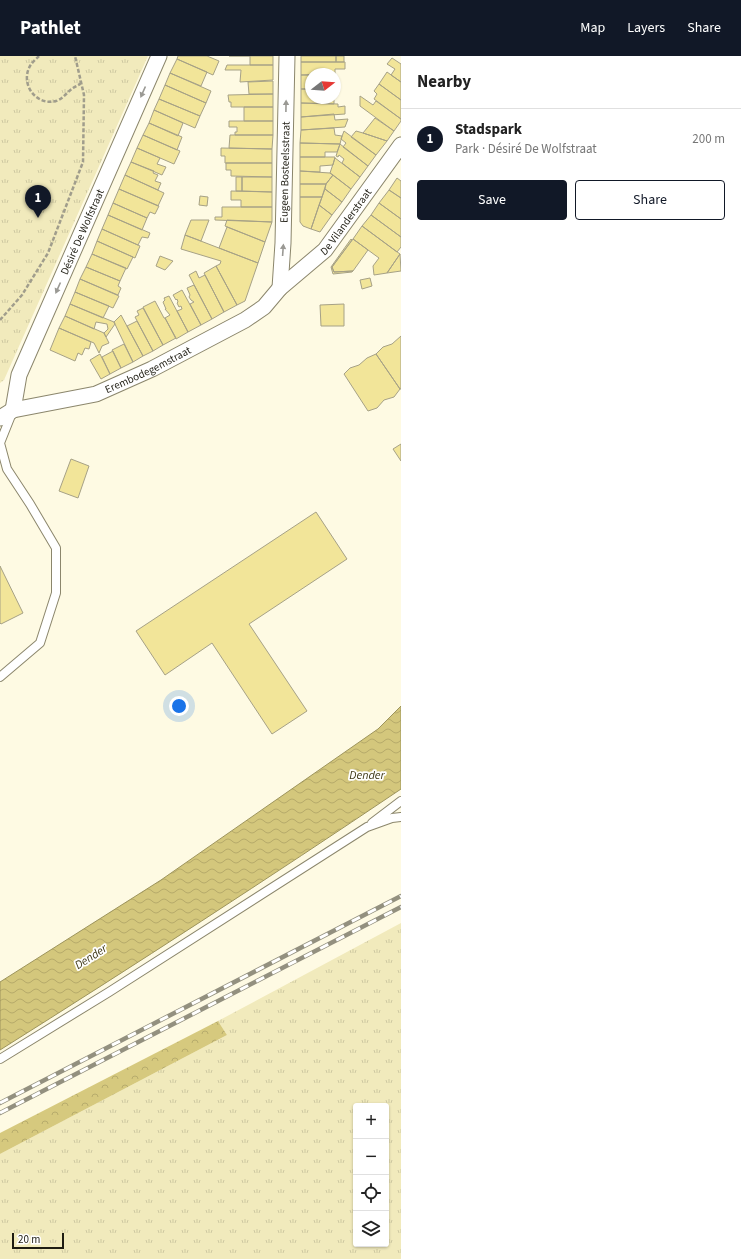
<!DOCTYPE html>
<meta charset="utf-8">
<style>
:root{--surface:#fff;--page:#f2f2f2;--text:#222;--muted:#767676;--line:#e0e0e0;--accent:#111827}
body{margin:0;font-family:"Source Sans 3",sans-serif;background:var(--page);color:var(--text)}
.controls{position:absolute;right:12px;bottom:12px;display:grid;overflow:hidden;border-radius:4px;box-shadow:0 1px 3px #0004}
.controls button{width:36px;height:36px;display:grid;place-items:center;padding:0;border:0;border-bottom:1px solid var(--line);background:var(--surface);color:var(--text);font:20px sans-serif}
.compass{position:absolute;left:305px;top:12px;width:36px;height:36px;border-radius:50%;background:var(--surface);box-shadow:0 1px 3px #0004;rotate:73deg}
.scale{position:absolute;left:12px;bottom:10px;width:52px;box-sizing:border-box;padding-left:4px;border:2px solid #1e1c12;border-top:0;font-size:11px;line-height:14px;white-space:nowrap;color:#1e1c12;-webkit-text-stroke:3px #fff;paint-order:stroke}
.you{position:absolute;left:179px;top:650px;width:14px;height:14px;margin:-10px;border:3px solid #fff;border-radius:50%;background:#1a73e8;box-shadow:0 0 0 6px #1a73e833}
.badge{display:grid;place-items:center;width:26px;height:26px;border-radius:50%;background:var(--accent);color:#fff;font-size:13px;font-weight:700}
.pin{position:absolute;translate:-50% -33px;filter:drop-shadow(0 1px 2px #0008)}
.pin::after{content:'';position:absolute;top:21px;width:14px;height:12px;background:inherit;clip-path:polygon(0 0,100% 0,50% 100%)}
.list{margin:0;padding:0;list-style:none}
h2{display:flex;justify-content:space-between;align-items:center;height:52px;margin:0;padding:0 16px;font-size:17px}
h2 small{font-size:13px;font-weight:400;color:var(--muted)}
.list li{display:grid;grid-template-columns:26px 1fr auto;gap:12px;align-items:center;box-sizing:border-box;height:60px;padding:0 16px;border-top:1px solid var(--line)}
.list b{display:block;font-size:15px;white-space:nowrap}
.list p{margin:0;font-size:13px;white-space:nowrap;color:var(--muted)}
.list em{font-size:13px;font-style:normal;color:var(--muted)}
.actions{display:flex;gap:8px;padding:12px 16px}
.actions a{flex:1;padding:9px 0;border:1px solid var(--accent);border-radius:4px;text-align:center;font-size:14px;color:var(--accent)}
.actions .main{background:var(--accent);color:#fff}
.icon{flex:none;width:22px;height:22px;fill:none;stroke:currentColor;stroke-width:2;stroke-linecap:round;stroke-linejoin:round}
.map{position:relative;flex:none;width:401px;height:1203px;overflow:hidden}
header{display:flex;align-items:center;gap:24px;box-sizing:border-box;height:56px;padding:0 20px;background:var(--accent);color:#fff}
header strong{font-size:19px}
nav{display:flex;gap:22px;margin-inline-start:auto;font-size:14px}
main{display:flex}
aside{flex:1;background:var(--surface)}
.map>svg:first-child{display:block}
</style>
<header>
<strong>Pathlet</strong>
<nav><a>Map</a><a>Layers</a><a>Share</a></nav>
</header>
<main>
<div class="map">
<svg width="401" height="1203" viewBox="0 0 401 1203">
<defs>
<pattern id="grass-tufts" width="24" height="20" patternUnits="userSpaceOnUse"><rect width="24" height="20" fill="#f1eabc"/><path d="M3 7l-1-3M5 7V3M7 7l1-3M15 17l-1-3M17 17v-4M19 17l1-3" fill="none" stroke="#cec8a1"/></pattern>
<pattern id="forest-crowns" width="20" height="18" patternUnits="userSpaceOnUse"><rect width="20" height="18" fill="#d6c97e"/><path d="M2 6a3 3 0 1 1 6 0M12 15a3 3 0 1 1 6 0" fill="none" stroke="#b7ac6c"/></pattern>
<pattern id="water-waves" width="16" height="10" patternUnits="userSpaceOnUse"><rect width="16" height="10" fill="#d4c77c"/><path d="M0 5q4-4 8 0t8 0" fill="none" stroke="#b6aa6a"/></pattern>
</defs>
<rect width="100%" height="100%" fill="#fefae3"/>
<path fill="url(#grass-tufts)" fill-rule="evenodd" d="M0,0h148l-144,324 -4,3z
M401,867v336h-401v-105l227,-119 -9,-14zM356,1050h30v138h-30z"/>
<path fill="url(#forest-crowns)" d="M218,965l9,14 -227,119v-21z"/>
<path fill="url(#water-waves)" stroke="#9d945c" d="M401,650v83c-132,89 -266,176 -401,261v-68l161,-102 217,-151z"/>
<path fill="#f2e599" stroke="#a6a186" d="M178,0h29l12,5 -6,14 -36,-16z
M229,0h44v9h-23v-9z
M301,0h35v6h-35z
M336,0h8v6h-8z
M392,2l9,6v18l-10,-7 4,-6 -8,-5z
M177,3l30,13 -6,14 -31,-13z
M301,6h44v7h-10v5l-34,1z
M227,9h46v15l-33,2 1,-12h-16z
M387,16l14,10v18l-22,-16z
M170,17l41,18 -5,12 -41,-18z
M301,19h10v14h-10z
M273,25v13h-24l-1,-12z
M379,28l22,16v19l-27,-20 3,-5 -3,-3z
M165,29l41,18 -6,13 -41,-17z
M301,33h10v9h23v6l-33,-1z
M273,38v13h-42v-5h-2l-1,-7z
M360,40l13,9 3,-4 25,18v2l-7,10 -34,-25z
M159,43l41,17 -5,12 -41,-18z
M301,47l37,1v3l7,-1v8l-44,3z
M244,51h29v14h-29z
M154,54l29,13 -5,13 -29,-13z
M334,58l1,6 13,-1 -3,8 -44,3v-13z
M375,62l19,13 -7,10 -24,-8z
M229,65h44v14h-38v-3h2v-5h-8z
M149,67l33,14 -5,13 -34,-15z
M334,72l1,7 7,1 -2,8 -40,-1 1,-13z
M344,75l32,24 -8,11 -25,-19 3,-4 -5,-4z
M356,75l7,2 24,8 -11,14 -25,-18z
M143,79l37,16 -6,13 -37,-16z
M230,79h43l-1,14 -43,-1z
M300,87l40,1 -3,8h-12v5h-25z
M340,88l28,22 -8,11 -18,-14 2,-4 -5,-4 -1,2 -2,-1z
M137,92l23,10 -3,6 9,3 -4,8 -31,-13z
M221,92l51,1v14h-47v-7h-4z
M300,101h35l-2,8 -13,1v6l-20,-1z
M335,102l25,19 -9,12 -21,-16z
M131,106l23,9 -1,2 5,2 -3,6 6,2 -3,7 -33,-15z
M226,107h46v14l-41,-1v-6h-5z
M300,115l30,2 3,2 -7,9h-26z
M125,119l39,18 -6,13 -39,-17z
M333,119l18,14 -9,13 -17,-13 1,-5z
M236,121h6v14h-6z
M242,121h30v15l-30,-1z
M397,122l4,3v17l-12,-8z
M300,128h26l-4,13h-22z
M119,133l40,17 -4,8 -5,-2 -3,6 -34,-15z
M325,133l17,13 -10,13 -13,-10z
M389,134l12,8v21l-22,-16z
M231,135l41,1v15h-31v-7h-10z
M200,140l8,1 -1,9 -8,-1z
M300,141h22l-11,32 -8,-3 -3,-4z
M113,147l34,15 -5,12 -34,-15z
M379,147l22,16v18l-30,-22z
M319,149l13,10 -12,17 -9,-3z
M222,151h50v15l-57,-2v-3h7z
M108,159l42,18 -2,5 -6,-1 -4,8 -36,-16z
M371,159l30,22v10l-4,5 -35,-26z
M191,164h18l-8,21 -16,-6z
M227,164l45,2 -7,20 -40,-16z
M362,170l38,28 -13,19 -13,2 -1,-9 6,-8 -26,-19z
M227,171l38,15 -7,21 -39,-15z
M102,173l38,17 -5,12 -38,-17z
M185,179l73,28 -13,38 -8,4 -21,-39 4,-2 1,-3 -40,-12z
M351,183l1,1 -20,27 2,5 19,-1 -1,1 -19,2 -2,-7z
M353,183l15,11 -15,21 -19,1 -2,-5z
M97,185l36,16 -6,12 -35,-15z
M92,198l34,14 -6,13 -34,-14z
M400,198l1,17 -14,2z
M160,200l13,5 -8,9 -9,-4z
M216,210l21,39 -13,7 -20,-39z
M86,211l34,14 -2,5 3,2 -3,7 -38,-16z
M196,215l3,7 6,-3 19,37 -12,7 -23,-44z
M370,222l2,8 -10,3 -2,-9z
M80,223l39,17 -6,12 -38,-16z
M194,229l18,34 -11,6 -11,-21 4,-2 -3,-2 -2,-3 1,-2 -3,-7z
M182,234l19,35 -13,7 -11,-21 5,-2 -1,-3 -2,1 -2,-4 1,-1 -1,-3 -1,1 -3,-5z
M75,236l34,14 -6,12 -33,-14z
M169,240l19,36 -12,7 -11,-21 5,-3 -5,-6h1l-3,-7 2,-2 -1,-2z
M155,245l9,17h1l11,20 -13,7 -20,-38z
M70,248l44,18 1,2 -9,13 -2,-4 4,-4 -1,-5 -11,-2 -2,7 -29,-13z
M344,248v22h-23l-1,-21z
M143,252l20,37 -10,6 -18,-34 4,-2 -2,-4z
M121,259l22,41 -10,6 -19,-40z
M65,260l39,17 5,10 -7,3 -3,7 -5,-10 -35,-15z
M137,265l16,30 -10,5 -16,-30z
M59,272l32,14 -2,7 -4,-1 -3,7 -4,-2 -3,8 -25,-11z
M401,280v53h-1l-24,-35 7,-7 9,-3z
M124,288l9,18 -12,6 -9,-18z
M113,295l8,17 -11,6 -8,-17z
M100,298l10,20 -9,5 -11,-19z
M376,298l24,35 -6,8 -10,3 -7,8 -9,3 -24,-37 6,-6 9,-3 8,-7z
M401,388v17l-8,-12z
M71,403l18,7 -11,32 -19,-7z
M316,456l31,47 -98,65 58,87 -35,23 -60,-91 -47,32 -29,-44z
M0,510l23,47 -22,11 -1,-1z"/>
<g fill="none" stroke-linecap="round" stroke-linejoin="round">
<g stroke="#8b866c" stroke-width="10">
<path id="lane" d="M0,621l40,-34 16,-50v-45l-26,-44 -23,-35 -7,-26 12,-30
M372,767l29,-22
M0,1003l109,-67 258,-165 25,-9 9,-1"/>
</g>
<g stroke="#8b866c" stroke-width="17">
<g id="street">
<path id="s1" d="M280,232l3,-45 4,-187"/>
<path id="s2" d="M13,354l6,-35 140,-319"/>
<path id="s3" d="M0,362l13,-8 83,-16 56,-25 93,-49 19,-13 16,-19 45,-38 76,-105"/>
</g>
</g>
<path stroke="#a09d8c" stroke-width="2.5" stroke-dasharray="4 2" stroke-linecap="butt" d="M39,0c-3,3 -8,7 -10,12 -8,18 8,38 27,33 7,-2 11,-9 17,-13 3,-2 6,-3 8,-5
M0,264l22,-25 26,-42 35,-91 1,-67 -9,-39"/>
<use href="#lane" stroke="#fff" stroke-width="8"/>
<use href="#street" stroke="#fff" stroke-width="15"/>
<g stroke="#93907f" stroke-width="4.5">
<path id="rail" d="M0,1047l401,-207
M0,1057l401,-206"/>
</g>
<use href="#rail" stroke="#fff" stroke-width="3" stroke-dasharray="9" stroke-linecap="butt"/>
</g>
<defs><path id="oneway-solid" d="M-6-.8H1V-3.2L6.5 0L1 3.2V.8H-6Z"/></defs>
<g fill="#9a9994">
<use href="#oneway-solid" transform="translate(143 36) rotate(114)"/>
<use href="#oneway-solid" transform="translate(286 50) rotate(-89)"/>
<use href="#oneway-solid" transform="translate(283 194) rotate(-86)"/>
<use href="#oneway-solid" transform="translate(58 232) rotate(114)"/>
</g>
<g text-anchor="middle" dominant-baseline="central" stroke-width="3.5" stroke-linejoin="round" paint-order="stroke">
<g font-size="11" fill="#1e1c12" stroke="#fff">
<text stroke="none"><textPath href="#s1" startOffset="116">Eugeen Bosteelsstraat</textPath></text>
<text stroke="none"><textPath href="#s3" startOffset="408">De Vilanderstraat</textPath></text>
<text stroke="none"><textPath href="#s2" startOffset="192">Désiré De Wolfstraat</textPath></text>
<text stroke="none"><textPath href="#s3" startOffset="157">Erembodegemstraat</textPath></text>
</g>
<g font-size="12" font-style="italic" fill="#413b1a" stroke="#fff">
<text x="367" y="719">Dender</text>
<text transform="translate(91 901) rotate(-33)">Dender</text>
</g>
</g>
</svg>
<div class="controls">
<button>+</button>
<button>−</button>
<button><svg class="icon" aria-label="locate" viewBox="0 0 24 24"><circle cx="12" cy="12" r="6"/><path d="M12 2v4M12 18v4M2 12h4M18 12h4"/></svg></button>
<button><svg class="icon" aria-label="layers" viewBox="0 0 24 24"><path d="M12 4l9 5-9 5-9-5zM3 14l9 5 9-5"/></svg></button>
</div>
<svg class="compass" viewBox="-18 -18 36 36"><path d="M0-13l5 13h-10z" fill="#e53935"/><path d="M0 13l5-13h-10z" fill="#767676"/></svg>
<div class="scale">20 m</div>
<div class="you"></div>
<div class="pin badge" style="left:38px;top:162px">1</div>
</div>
<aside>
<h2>Nearby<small></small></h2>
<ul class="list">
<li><span class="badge">1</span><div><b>Stadspark</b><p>Park · Désiré De Wolfstraat</p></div><em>200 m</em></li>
</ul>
<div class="actions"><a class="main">Save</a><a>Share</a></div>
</aside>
</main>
